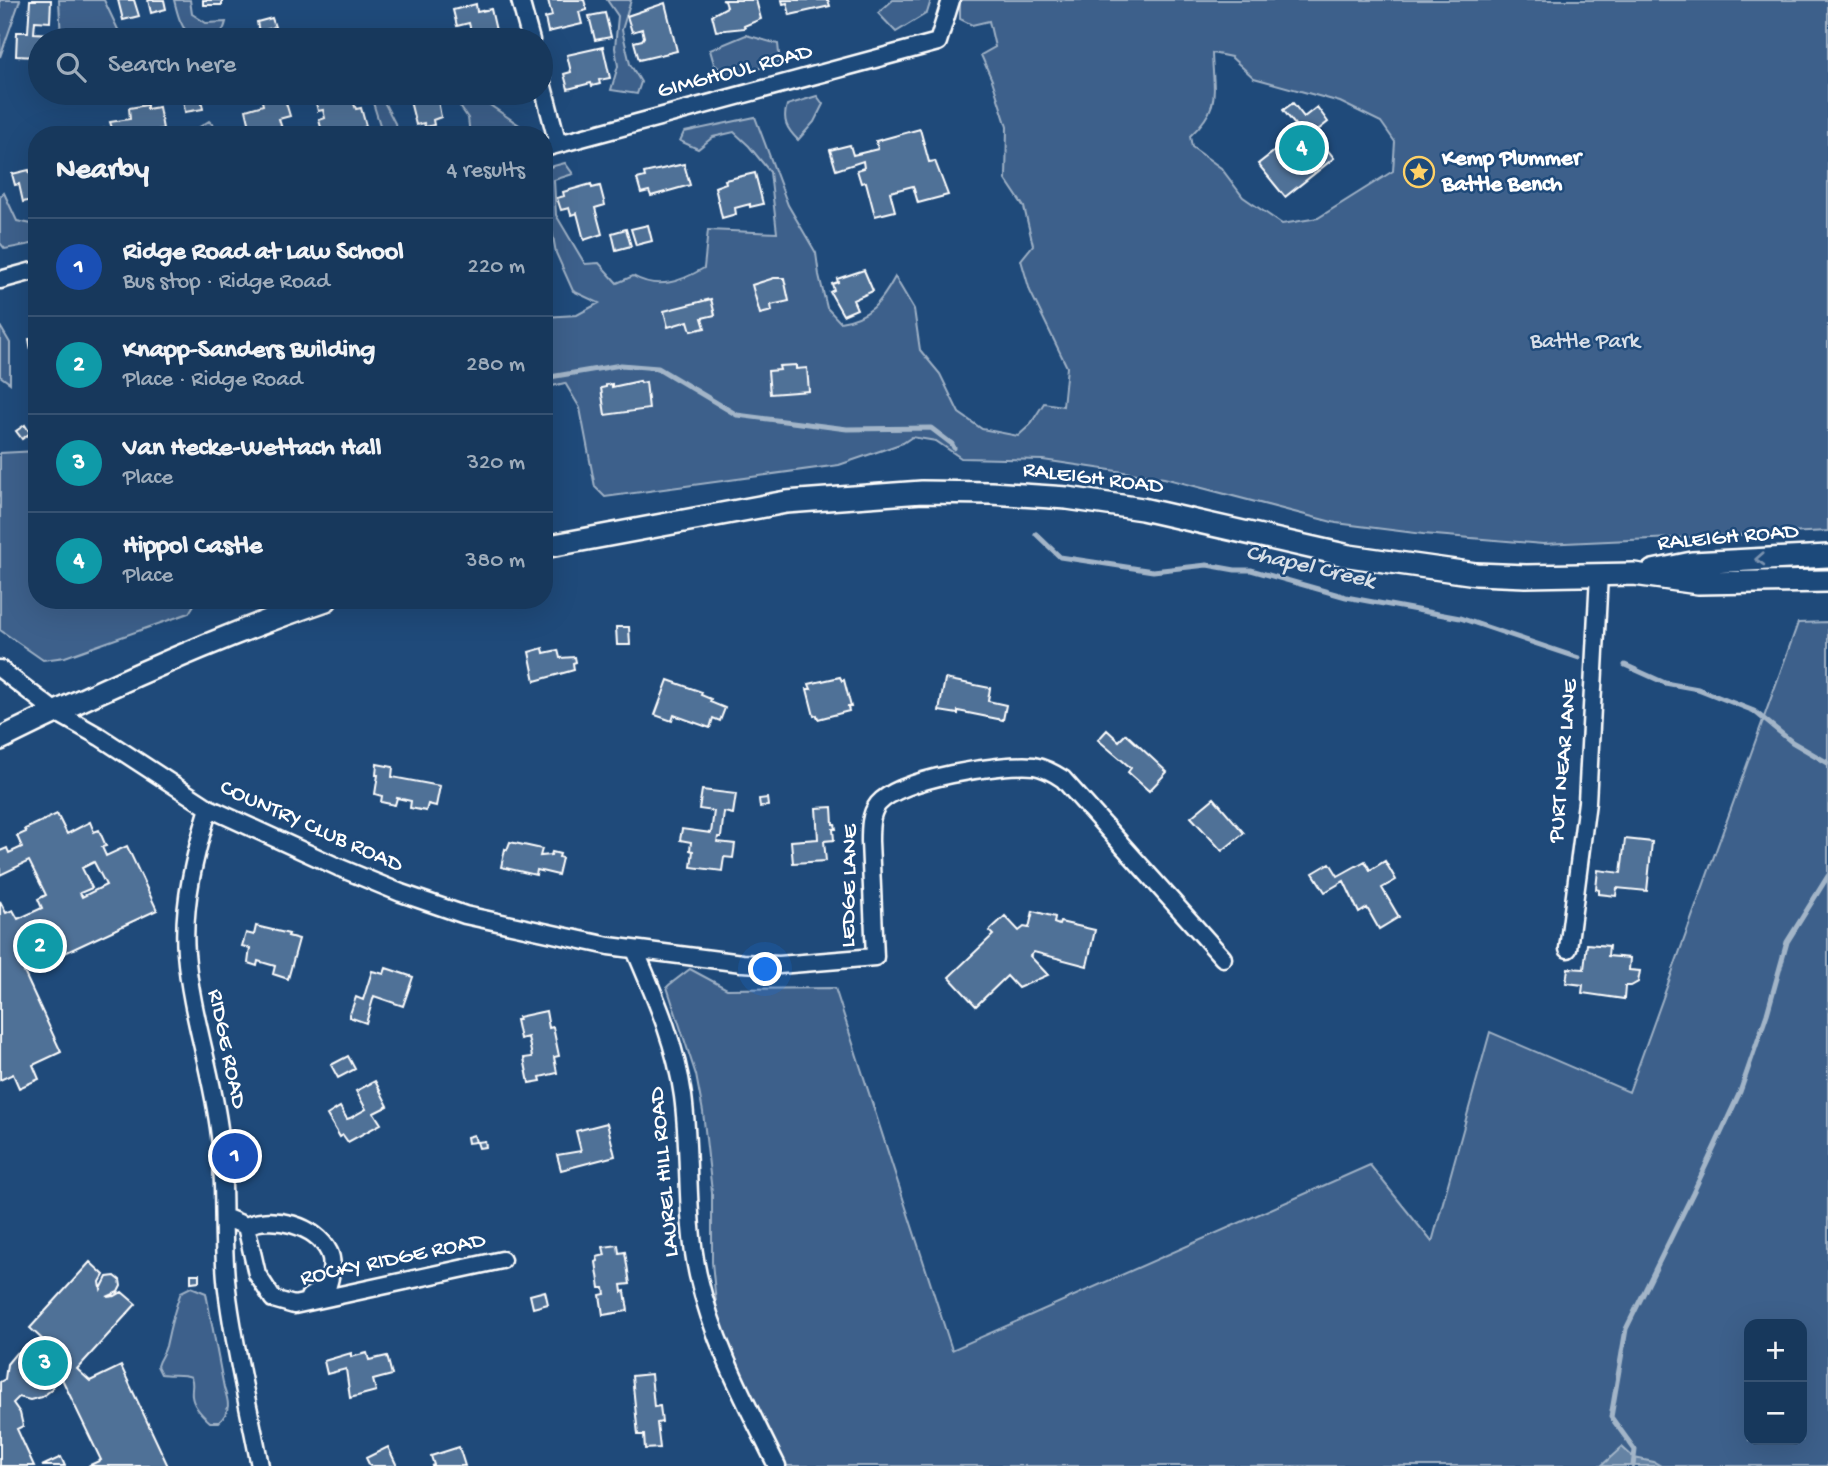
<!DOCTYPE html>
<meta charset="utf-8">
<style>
:root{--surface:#17385c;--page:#244365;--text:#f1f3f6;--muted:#9eacbb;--line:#365272;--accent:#bca0f2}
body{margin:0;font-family:"Gochi Hand",sans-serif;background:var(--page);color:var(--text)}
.controls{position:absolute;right:21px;bottom:21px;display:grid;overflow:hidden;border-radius:14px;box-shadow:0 7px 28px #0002}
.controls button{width:63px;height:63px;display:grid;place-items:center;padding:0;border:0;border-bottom:2px solid var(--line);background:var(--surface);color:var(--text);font:35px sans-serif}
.you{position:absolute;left:766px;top:970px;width:24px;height:24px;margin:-18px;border:5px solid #fff;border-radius:50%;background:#1a73e8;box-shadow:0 0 0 10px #1a73e833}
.badge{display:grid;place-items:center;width:46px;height:46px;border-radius:50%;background:var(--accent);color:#fff;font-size:23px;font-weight:700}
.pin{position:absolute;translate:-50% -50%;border:4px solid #fff;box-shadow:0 2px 7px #0006}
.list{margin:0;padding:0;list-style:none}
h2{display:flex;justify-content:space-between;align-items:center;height:91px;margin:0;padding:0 28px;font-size:30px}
h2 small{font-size:23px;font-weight:400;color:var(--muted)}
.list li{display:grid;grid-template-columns:46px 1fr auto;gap:21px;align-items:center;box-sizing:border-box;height:98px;padding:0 28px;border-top:2px solid var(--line)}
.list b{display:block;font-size:26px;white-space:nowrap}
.list p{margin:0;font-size:23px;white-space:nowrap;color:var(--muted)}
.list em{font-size:23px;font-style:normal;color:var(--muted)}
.icon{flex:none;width:38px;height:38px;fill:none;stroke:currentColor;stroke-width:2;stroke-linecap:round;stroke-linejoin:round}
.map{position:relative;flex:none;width:1828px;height:1466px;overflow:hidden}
.search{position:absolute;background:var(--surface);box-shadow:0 7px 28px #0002;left:28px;top:28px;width:525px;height:77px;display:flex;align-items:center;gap:18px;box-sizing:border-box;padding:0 24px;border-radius:38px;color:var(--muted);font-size:26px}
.panel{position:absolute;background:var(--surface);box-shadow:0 7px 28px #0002;left:28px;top:126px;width:525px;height:483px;border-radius:28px}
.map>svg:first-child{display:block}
</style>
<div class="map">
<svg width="1828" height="1466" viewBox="0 0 1828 1466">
<rect width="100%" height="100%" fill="#1f4a7a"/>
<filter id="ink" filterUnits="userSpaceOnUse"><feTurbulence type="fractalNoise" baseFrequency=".0143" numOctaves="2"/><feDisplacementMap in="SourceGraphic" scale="14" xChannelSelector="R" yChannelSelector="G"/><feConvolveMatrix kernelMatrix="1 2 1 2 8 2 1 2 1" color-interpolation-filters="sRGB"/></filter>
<g filter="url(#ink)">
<path fill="#3c618b" stroke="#9eb0c5" stroke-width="2" fill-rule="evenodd" d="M0,0h20l-20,57z
M59,0h45l19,40h-62z
M174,0h16l2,14 14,9 20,-1c-4,19 -26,25 -39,10 -8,-9 -10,-21 -13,-32z
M607,0h24l-9,30 8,34 11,18 -4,12 -26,-4 7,-24 -3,-18 3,-32z
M893,0h38l-4,13 -31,19 -18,-19z
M960,0h868v531l-285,13 -120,-10 -87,-11 -172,-45 -121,-18 -82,-2 -25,-17 -24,-4 -9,6 -64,22 -234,32 -10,-10 -15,-79 -15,-25 -21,5v-71l33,-2 22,-12 -26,-12 -17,-38 -12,-67 2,-18 19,-5 8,11 -19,6 2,35 29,49 14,-1 18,20 16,-7c25,14 47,6 71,-8l4,-38 69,3 -7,-61 -21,-26 -15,-14 -21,5 -15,12 -18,-8 4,-9 71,-15 33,88 28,48 3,22 8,33 13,14c29,-4 41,-19 55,-45l19,32 6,41 20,24 19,39 23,16 36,7 12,-11 14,-22 19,3 4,-39 -37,-76 -9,-31 12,-15 -9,-38 -18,-27 1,-53 -15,-47 -11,-25 14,-8 -6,-26 -17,4 -12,-6zM1212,53l19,4 23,21 86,24 41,20 14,20 -2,29 -75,47 -36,6 -39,-27 -22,-29 -29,-21 -2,-11c32,-30 23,-44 22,-83z
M746,35l32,9 2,19 -52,13 -14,-12 -4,-14z
M370,93h12l2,9 17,33h-15l-6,-10z
M457,93h21l9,10 35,24 -15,8h-37l-2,-17 -11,-16z
M817,96l6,8 -9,18 -16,18c-11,-11 -16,-19 -11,-35z
M209,121l14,14h-36z
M4,193l13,28 20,4v18l-32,6 -5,-6v-46z
M0,326l10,17v40l-10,-7z
M37,451v149h160l-8,13 -124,44 -22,3 -43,-30v-177z
M1828,622v844h-1047l-62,-132 -7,-72v-70l-9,-80 -7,-37 -29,-88 2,-2 21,-16 37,20 108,-1 117,362 418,-185 62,77 58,-210 139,60 169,-469zM1749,1324h53v116h-53z
M191,1287l15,6 18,95c5,14 7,23 -5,34h-9c-7,-6 -17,-16 -18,-26 -1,-8 2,-11 -1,-19 -9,-4 -20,-1 -30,-3l-4,-8c2,-8 7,-12 9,-20 4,-19 8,-36 15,-54z"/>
<path fill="#6583a4" stroke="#a3b5c8" stroke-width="2" d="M1622,1447l12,11 20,4 7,4h-60z"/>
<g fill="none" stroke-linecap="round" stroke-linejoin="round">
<path stroke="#a3b5c8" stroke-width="5" d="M544,378l77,-13 37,3 79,47 110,14 84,-1 21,16 2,4
M1036,534l24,23 93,14 54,-6 28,5h16l95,27 114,21 119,40
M1625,665l40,18 33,6 56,22 38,31 36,21
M1633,1466l2,-16 -24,-33 15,-88 67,-136 47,-101 27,-78 20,-72 41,-66"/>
</g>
<path fill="#507197" stroke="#fff" stroke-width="2" fill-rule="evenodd" d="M30,0h21l-1,22 -15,-1 -1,12 17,1 -1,6h-10v34l-5,-1 1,-16 -20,-1 1,-24h11z
M118,0h16l5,16 -16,4z
M148,0h16l2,9 -15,4z
M203,0h19v5h-19z
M548,0h36l3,10 -8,2 3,12 -34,8 -3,-14 7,-2z
M722,0h34l5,19 -17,7 1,2 -29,3 -4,-16 15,-8 -2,-6z
M782,0h46l2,6 -40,9 -3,-12 -4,1z
M665,3l12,48 -38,9 -5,-18 8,-2 2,-3 -2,-8 -10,3 -5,-16z
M476,4l1,8 14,-3 6,26 2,-1 2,6h-17v-2l-11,2 -4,-17 -12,3 -4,-16z
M605,13l6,24 -16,3 -6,-24z
M272,18l3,9 -16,5 -2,-10z
M603,47l7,31 -11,2 1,4 -8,2 -1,-3 -23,6 -4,-15 7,-2 -4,-17z
M182,93h18l3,16 -18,3z
M260,93h23l7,23 -11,3 5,16h-32l-6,-25 17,-5z
M319,93h33l-1,3 5,13 5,-1 5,18 -16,9h-27l-4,-15 6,-2 -2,-8 -5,1 -4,-16z
M408,93h26l3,2 4,22 -8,3 1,5 -9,2 -1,-4 -8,2z
M1293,103l11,14 13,-10 11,15 -10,8v8l16,20 -49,39 -27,-33 37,-29 -3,-5 4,-4 -13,-16z
M147,105v4l12,-2 4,22 -12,2v4h-47l-1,-6 9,-1 -2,-6 20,-3 -1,-11z
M920,129l9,33 6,-1 13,34 -30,8 -5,-17 -23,6 5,19 -20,5 -9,-34 -5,1 -4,-13 7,-2 -1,-7 -27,9 -6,-20 20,-5 3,10 25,-6 -2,-8z
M684,164l6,21 -39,11 -2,-5 -8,2 -4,-14 8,-2 -1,-4z
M29,170l1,4 7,-2v27l-14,3 -4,-18 -4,1 -3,-11z
M755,173l8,31 -13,3v-3l-15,4 1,6 -14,4 -7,-31 11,-4 -1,-3z
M591,184l1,4 8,-2 5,19 -10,3 7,26 -18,6 -7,-27 -6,2 -2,-7 -8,2 -4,-12 7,-2 -1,-4z
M648,225l4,16 -16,4 -5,-16z
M626,229l5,17 -15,4 -4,-17z
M864,270l9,21 -20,9 4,9 -14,6 -13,-23 4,-2 -2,-6 6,-2 -1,-3z
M774,278h10l5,23 -18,4 1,6 -12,3 -8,-29z
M711,299l4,16 -13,3 3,10 -14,3 -3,-10 -20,6 -4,-16z
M37,332v29l-4,1 -4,-23 7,-1z
M796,365v4l11,-1 2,23 -39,3 -2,-23 12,-1 -1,-4z
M640,381l1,2 5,-1 3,27 -44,6 -4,-27 5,-1v-2l6,-1v3z
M25,425l5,8 -8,6 -6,-8z
M616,627h13l1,18h-13z
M543,648l1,5 14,-3 2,8 15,-1 1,5 -3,1 1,7 -39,11 -6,-29z
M840,677l2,4 2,-1 7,27h-3l1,4 -31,8 -1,-4 -3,1 -7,-27h4l-2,-5z
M945,679l45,9 -2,13 18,4 -3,15 -45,-9v3l-19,-3z
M668,680l34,12 -1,3 10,4 -1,3 15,6 -5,13 -7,-3 -3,10 -36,-13 -2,6 -17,-6z
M1107,730l12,11 7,-7 41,38 -18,19 -21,-19 3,-4 -33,-28z
M377,764l16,3 -1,10 48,9 -4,20 -8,-2 -2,7 -16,-3 1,-7 -14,-3 -2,7 -14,-3 1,-6 -7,-2 3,-19h-2z
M702,790l34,4 -3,20 -9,-2 -3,25h-3l-1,5 18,2 -2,14 -9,-1 -2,14 -31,-4 2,-16 -3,-1 1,-8 -11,-2 2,-11 29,4 3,-22 -15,-2z
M767,798l1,8 -8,1 -1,-8z
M1214,798l30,35 -22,18 -31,-34z
M832,807l1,17h2l1,5h-3l1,11 -10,1 2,20 -33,2 -2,-22 27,-2 -2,-31z
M57,814l10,20 23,-12 4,10 5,-2 7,16 -4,1 4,9 21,-10 30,64 -133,62 37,80 -28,13 6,14 -20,9 -6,-14 -13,6v-179l6,12 7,-3 5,9 24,-11 -4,-9 8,-4 -17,-34 -29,14v-24l7,-3 2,5 13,-6 -5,-11 9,-4 -1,-3zM94,862l12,23 -24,12 -2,-4 12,-5 -10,-20z
M1625,839l27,3 -5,49 -30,-3 -1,8 -17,-2v-4l-3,-1 2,-19 23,3z
M510,842l32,7 -2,7 11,-1 1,-3 8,2 -1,3 3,1 -4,17 -21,-5 -1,5 -35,-8 4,-18 2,1z
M1365,861l5,9 15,-9 11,19 -14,8 17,29 -20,12 -12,-21 -8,5 -15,-32 -19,11 -12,-19 17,-10 8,13z
M1033,911l22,6 -1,6 5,2 1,-3 35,8 -8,36 -53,-14 -4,4 18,19 -30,13 -11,-12 -31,30 -27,-29 44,-42 -4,-4 16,-15 14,15 5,-4 5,1z
M256,926l33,8 -1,2 11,3 -11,40 -15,-5 2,-8 -17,-5 -1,5 -9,-3 2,-15 -8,-2 4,-13 8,2z
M1587,944l22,2 -1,10 22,2 -1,12 11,1 -2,11 -7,4h-6l-1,13 -42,-6 1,-8 -17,-2 2,-15 16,1z
M386,968l27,9 -10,29 -29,-10 -8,27 -17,-6 7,-20 7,3 9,-29 12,3z
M546,1011l3,17 4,-1 6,29 -5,1 3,16 -17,4 1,4 -12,2 -5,-25 8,-1 -4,-20 -8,2 -4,-19h3l-1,-3z
M348,1056l7,13 -17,9 -7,-13z
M375,1081l13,25 -14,7 7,11 -33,18 -5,-7 -3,2 -13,-22 13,-8 7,12 3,-1 16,-9 -10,-18z
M607,1123l8,33 -54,14 -4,-15 24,-4 -5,-20z
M474,1135l2,7 -8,1 -1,-6z
M485,1141l1,6 -7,1 -2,-6z
M618,1245l1,8 6,-1 5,32 -9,1 1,7 3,-1 3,20 -25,4 -3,-20 5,-1 -1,-6h-4l-4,-26 2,-1 -1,-4 8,-2 -2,-8z
M90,1262l14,13 -4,7 1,7 6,-12 8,-1 5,4 1,6 -3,6 -11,5 8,-1 7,-4 14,12 -59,65 13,12 31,-15 47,100h-80l13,-6 -39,-81h-6l-5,11 -9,7 -12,3 -11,-3 -6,6 7,10 3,13 -6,3 17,37h-34v-84l5,-3 2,-15 9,-11 17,-5 9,-9 -12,-11z
M191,1274h8v7l-8,1z
M545,1291l3,13 -15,4 -3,-13z
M351,1353v4l16,-4 2,7 18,-4 5,19 -19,5 3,11 -26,7 -4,-29 -19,5 -3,-13z
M651,1374l3,33 6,-1 2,16 -5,1 3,25 -15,1 -1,-14h-6l-6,-59z
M388,1447l9,19h-27l-4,-8z
M459,1447l6,19h-34l3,-1 -3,-9z
M61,1457l4,9h-23z"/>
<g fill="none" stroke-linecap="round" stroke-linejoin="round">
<g stroke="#fff" stroke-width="21">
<path id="minor" d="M520,0l11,40
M541,79l17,65
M544,148l394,-106 13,-42
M0,280l37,-10
M0,669l56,43 44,25 109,71 129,59 63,26 64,22 144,31 133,17 37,2 96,-8 -5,-116c0,-12 0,-27 8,-37 22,-26 122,-41 156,-38 11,2 20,7 29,13l160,179
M209,808c-14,46 -27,97 -23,145 5,62 27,121 34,183 6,51 1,102 7,153 7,59 22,118 33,177
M1568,949l19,-147 12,-227
M635,950c20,47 41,94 48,146 8,60 2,120 15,179 15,67 49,130 79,191
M224,1217l22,9 11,48 16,25 21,6 208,-45
M246,1226c26,-12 70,-1 83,26 5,10 2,23 -1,33l-19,12"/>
</g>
<g stroke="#fff" stroke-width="26">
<path id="major" d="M544,547l242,-45 136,-10 69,1 76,5 75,11 207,47 127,18 50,2 108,-2 64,9 130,-2
M1653,571l39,-8 136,-7
M0,739c106,-52 214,-101 326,-139"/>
</g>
<use href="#minor" stroke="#1f4a7a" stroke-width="16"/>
<use href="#major" stroke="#1f4a7a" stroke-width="21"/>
</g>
<defs><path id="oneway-chevron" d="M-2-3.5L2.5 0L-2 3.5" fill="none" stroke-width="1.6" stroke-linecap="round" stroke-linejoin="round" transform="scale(1.75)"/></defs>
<use stroke="#7992af" href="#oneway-chevron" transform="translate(1760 559) rotate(177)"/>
</g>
<defs>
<g id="sight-ring" transform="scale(1.575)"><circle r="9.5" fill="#1f4a7a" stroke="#ffd166" stroke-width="1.5"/><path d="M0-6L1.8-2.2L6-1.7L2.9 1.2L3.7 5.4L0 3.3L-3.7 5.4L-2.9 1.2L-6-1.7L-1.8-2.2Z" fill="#ffd166"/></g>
</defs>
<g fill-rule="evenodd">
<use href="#sight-ring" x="1419" y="172"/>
</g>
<g text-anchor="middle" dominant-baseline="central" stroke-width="5" stroke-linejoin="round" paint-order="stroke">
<g font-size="23" fill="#fff" stroke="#1f4a7a">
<text transform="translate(735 72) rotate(-15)">GIMGHOUL ROAD</text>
<text transform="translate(1093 479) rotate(7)">RALEIGH ROAD</text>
<text transform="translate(1728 538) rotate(-5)">RALEIGH ROAD</text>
<text transform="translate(1564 761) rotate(-85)">PURT NEAR LANE</text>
<text transform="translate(311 827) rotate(24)">COUNTRY CLUB ROAD</text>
<text transform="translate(850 886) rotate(-89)">LEDGE LANE</text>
<text transform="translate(226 1049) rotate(78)">RIDGE ROAD</text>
<text transform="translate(665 1172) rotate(-95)">LAUREL HILL ROAD</text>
<text transform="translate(393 1260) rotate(-12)">ROCKY RIDGE ROAD</text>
</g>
<g font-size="23" font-weight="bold" fill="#fff" stroke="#1f4a7a" text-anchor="start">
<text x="1442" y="159">Kemp Plummer<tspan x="1442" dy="26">Battle Bench</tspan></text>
</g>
<g font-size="23" fill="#d8dfe8" stroke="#1f4a7a">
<text x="1585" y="342">Battle Park</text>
</g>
<g font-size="24" font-style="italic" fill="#d8e0e8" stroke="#1f4a7a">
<text transform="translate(1310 568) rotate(13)">Chapel Creek</text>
</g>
</g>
</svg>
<div class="controls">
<button>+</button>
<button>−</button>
</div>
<div class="you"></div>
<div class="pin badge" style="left:235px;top:1156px;background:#1a4fb4">1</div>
<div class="pin badge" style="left:40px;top:946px;background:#0f9aa8">2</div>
<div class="pin badge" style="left:45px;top:1363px;background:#0f9aa8">3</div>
<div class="pin badge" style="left:1302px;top:148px;background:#0f9aa8">4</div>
<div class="search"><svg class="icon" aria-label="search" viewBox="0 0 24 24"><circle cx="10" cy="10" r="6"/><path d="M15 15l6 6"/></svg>Search here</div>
<section class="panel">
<h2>Nearby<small>4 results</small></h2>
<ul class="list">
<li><span class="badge" style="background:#1a4fb4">1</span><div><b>Ridge Road at Law School</b><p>Bus stop · Ridge Road</p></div><em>220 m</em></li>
<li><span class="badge" style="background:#0f9aa8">2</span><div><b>Knapp-Sanders Building</b><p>Place · Ridge Road</p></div><em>280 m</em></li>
<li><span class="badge" style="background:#0f9aa8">3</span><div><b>Van Hecke-Wettach Hall</b><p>Place</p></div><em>320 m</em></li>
<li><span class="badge" style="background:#0f9aa8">4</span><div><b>Hippol Castle</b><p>Place</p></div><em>380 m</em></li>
</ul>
</section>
</div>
